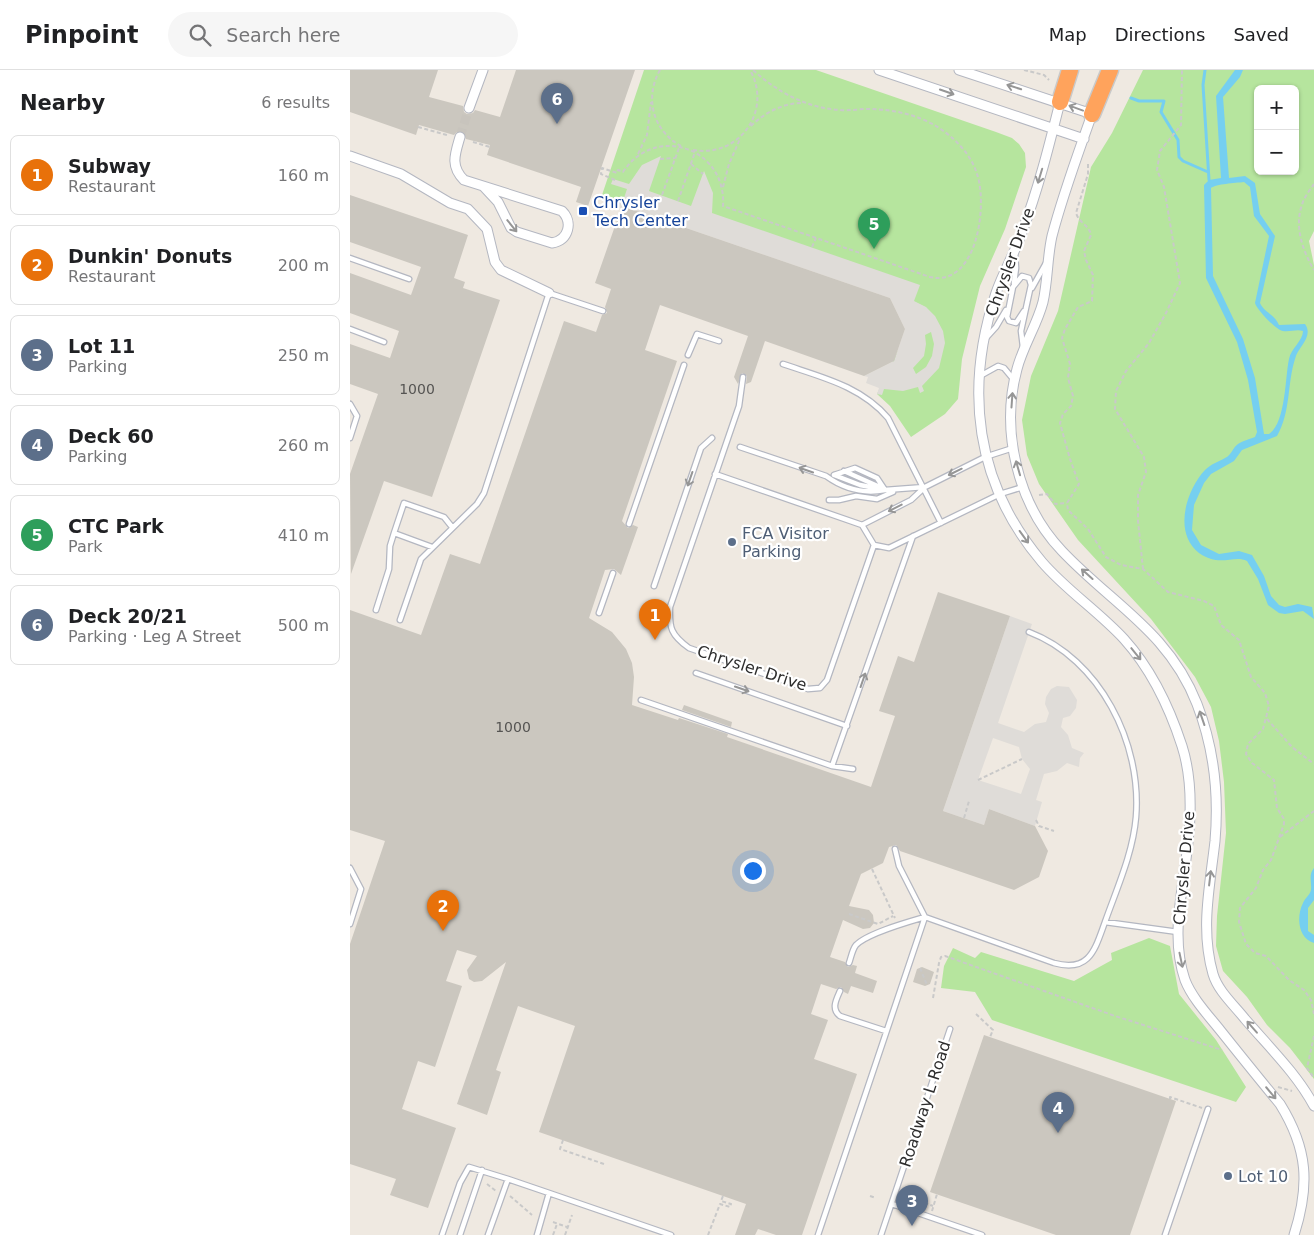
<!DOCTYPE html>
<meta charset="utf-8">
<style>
:root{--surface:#fff;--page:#f6f6f6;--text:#202124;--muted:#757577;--line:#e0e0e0;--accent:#2563eb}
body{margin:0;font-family:"DejaVu Sans",sans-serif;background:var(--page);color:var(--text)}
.controls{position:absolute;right:15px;top:15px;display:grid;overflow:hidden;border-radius:8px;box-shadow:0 1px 4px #0004}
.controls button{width:45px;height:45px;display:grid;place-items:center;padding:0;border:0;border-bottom:1px solid var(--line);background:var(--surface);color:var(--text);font:25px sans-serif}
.you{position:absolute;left:402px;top:800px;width:18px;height:18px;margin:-12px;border:4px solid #fff;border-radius:50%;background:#1a73e8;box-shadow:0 0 0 8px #1a73e833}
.badge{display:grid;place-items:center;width:32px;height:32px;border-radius:50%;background:var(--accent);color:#fff;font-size:16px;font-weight:700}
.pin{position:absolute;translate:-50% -41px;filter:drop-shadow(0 1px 2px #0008)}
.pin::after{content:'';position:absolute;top:26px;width:18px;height:15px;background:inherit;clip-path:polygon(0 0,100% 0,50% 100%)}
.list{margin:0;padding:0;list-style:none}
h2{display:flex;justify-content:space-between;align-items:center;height:65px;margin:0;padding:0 20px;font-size:21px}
h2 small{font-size:16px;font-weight:400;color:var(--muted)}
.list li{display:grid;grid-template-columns:32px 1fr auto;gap:15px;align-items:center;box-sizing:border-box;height:80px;margin:0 10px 10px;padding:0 10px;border:1px solid var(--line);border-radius:8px}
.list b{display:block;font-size:19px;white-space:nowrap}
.list p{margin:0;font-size:16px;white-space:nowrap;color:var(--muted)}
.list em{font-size:16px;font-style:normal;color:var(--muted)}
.icon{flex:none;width:28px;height:28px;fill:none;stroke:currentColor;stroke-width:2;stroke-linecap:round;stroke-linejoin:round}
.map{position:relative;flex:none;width:964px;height:1165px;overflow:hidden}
header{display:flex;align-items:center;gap:30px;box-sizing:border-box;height:70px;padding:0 25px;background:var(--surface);border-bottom:1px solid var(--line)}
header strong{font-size:24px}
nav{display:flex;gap:28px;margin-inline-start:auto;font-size:18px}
.search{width:350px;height:45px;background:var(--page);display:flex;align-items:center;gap:12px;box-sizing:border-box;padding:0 18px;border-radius:28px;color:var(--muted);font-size:19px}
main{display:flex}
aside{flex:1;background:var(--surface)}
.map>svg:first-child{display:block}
</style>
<header>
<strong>Pinpoint</strong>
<div class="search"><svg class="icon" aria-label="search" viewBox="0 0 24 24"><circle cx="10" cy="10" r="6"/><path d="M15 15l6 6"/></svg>Search here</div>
<nav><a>Map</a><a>Directions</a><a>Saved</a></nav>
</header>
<main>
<aside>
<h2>Nearby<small>6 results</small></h2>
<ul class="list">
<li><span class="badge" style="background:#e8710a">1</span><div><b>Subway</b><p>Restaurant</p></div><em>160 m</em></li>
<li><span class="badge" style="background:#e8710a">2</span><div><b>Dunkin' Donuts</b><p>Restaurant</p></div><em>200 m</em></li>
<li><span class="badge" style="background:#5c6f8a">3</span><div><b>Lot 11</b><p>Parking</p></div><em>250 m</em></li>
<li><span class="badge" style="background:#5c6f8a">4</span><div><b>Deck 60</b><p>Parking</p></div><em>260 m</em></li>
<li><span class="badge" style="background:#2e9e5b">5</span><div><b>CTC Park</b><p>Park</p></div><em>410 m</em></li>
<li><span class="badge" style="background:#5c6f8a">6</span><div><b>Deck 20/21</b><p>Parking · Leg A Street</p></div><em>500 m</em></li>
</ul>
</aside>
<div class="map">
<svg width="964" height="1165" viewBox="0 0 964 1165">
<rect width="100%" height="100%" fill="#efe9e1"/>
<path fill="#b6e59e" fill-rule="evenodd" d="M294,0h172l180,62 16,6 7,6 6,9 1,14 -21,62 -25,57 -18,73 -4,40 -13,15 -34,23 -21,-31 -13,-12 32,-66 -16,-32 -292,-98z
M793,0h171v161l-5,10 5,24v814l-24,-31 -23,-23 -20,-28 -24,-26 -7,-25 1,-30 9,-83 -2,-51 -5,-41 -8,-34 -16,-30 -44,-58 -73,-79 -39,-56 -12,-29 -5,-35 9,-44 27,-65 33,-144 21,-34zM908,19h37v82h-37z
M799,868l21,8 9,48 37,46 30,47 -10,15 -244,-82 -17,-28 -34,-4 3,-22 9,-18 22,10 6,-6 93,29 38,-21 -1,-7z"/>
<path fill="#dfdcd8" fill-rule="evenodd" d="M311,86l-12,35 42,15 13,-35 9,22 -1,20 208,72 -6,16 12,6 9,9 8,15 2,12 -6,25 -17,18 2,5 -4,2 -2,-6 -15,4 -19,-2 -2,6 -5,-1 2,-6 -13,-5 2,-6 -4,-1 30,-15 11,-32 -15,-31 -268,-92 -1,3 -5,-2 2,-8 5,2 4,-12 -16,-5 2,-5 16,5 13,-19zM581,262l3,12 -2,12 -6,11 -10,7 -3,-6 11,-12 2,-12 -1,-9z
M660,546l22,8 -34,99 26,9 11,-8 11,-2 3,-9 -4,-9 1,-7 5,-8 6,-3 12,1 8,13 -1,8 -6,8 -7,2 -2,9 7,8 4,13 12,5 -4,5 -1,9 -12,-4 -10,8 -13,3 -8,26 6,2 -7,24 -46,-17 -5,16 -41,-14zM643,668l26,9 3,12 8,10 -9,25 -43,-14z"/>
<path fill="#75cff0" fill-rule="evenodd" d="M885,0h8l-3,7 -17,20 6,81 16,-2 10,7 5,31 15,22 -15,67c4,9 15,12 19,22l26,-1c9,13 -7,22 -10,35 -8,25 -4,53 -18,77l-35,14 -8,11 -23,13 -7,9 -10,22 -2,25 9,15 18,9 20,-3 13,4 12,21 7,20 8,9 6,2 13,-3 14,3 2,12 -11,-8 -18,3 -6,-1 -11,-8 -10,-26 -11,-18c-13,-7 -27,7 -48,-8 -26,-20 -13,-63 6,-83 6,-6 13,-8 20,-12 7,-3 7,-10 13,-14 4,-3 12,-5 17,-7l2,-5 -9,-52 -11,-38 -31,-64 -2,-93 5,-5 12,-2 -5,-82zM894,112l6,5 4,29 15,20 -14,67c2,7 22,28 28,28 7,1 14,-2 20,0 0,10 -12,17 -14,28 -4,18 -3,64 -20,75h-5l-9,-56 -12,-39 -30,-63 -2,-88c5,-4 24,-5 33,-6z
M964,798v32l-6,8v23l6,4v8c-16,-5 -18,-26 -11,-40 2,-5 7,-8 8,-13 1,-8 -3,-15 3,-22z"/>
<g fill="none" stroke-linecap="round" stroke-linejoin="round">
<path stroke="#75cff0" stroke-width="3" d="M855,0l-2,15 6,95
M781,28l8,3h25l-3,11 17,28 1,17 4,4 25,11"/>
</g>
<path fill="#cbc7bf" d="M0,0h88l-9,27 34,9 1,6 3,2 6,-1 2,-3 25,7 16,-47h119l-47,136 -12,-4 5,-15 -94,-32 3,-10 -24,-6 -4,-8h-4l-4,4 -35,-10 -3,10 -66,-23z
M0,125l118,40 -14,43 11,4 -2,6 37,12 -68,197 -48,-16 -33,93 -1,-100 28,-80 -28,-10v-40l40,14 9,-27 -49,-18v-40l61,22 10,-28 -71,-25z
M272,136l268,92 15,31 -11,32 -30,15 -99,-35 -14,41 -5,2 1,-8 -5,-3 -4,11 -4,-7 14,-41 -88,-31 -15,45 32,11 -55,160 6,7 5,-3 5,2 -17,48 -7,-6 -9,1 -16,48 23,14 14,17 6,14 2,14 -2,28 46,15 1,-2 49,16 -1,3 144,50 24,-71 -16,-5 19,-55 16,6 24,-70 72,24 -67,195 41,14 5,-16 46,17 13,25 -9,26 -25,13 -114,-39 -4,-6 -7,2 -6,16 -22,11 -12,32 20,4 4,5 1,8 -4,5 -7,1 -20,-9 -13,37 15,5 3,5 5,-2 4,1 -2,7 22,8 -4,12 -22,-7 -3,8 -4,-2 -3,-5 -5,2 -15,-5 -10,30 17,6 -14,39 43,15 -55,161h-26l-18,-6 -3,6h-20l11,-31 -207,-72 36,-106 -57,-20 -22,64 5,2 -14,43 -30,-11 49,-142 -24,19 -8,1 -5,-3 -2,-9 10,-14 -20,-6 -11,31 16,5 -27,81 -17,-6 -16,48 54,19 -28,80 -38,-13 6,-16 -46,-15v-220l35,-103 -35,-11v-220l71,25 29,-81 30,10 84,-243 32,11 6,-17 5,-2 -2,-6 6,-18 -16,-6z
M334,635l48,17 -1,5 -49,-17z
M572,897l12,5 -4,12 -5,2 -12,-4 4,-13z
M634,965l192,66 -46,134h-74l-126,-43z"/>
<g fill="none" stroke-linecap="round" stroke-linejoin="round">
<path stroke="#c8c4bd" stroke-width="9" stroke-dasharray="9 4.5" stroke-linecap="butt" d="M110,67l9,-29"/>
<g stroke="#b4b7c1" stroke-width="7">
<path id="service" d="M0,188l59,21
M664,213l2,-15 -1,-14
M682,218l14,-25
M0,259l34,13
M636,268l10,-11 10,-17
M673,277l-2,-16 10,-46 -2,-7 -7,-2 -9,11 -6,30 2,4 7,2 8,-12
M338,285l9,-21 22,7
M433,294c38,13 78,22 105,54l53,105
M630,306l18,-10 6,2 10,12
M0,334l7,12 -7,22
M390,377l86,29c18,13 38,18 59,14
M494,401l38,17
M365,404l147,51 12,20 -47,135 -7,8 -12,1 -119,-41c-18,-13 -20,-20 -19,-41l69,-201 4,-29
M484,405l26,10 25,5 40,-3
M484,405l21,-7 22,10 8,12
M479,430h10l17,-4 21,3 16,-7
M279,454l55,-159
M512,455l49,-25 14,-13 60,-30 28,-9
M44,463l10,-30 40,14 8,10
M524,475l15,3 111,-54 23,-7
M304,516l47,-138 11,-10
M26,540l13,-41 1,-23 4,-13 38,14
M249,543l14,-40
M50,550l21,-61 56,-55 7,-11 65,-200 54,18
M679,562c71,27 113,111 107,185 -3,36 -19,71 -31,105
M346,603l151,53
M291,630l191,66 21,3
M482,696l81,-230
M545,779l4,17 26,51 129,46c36,10 41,-14 51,-41l73,10
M0,798l11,21 -11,35
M499,893c2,-5 3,-13 7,-18 12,-12 52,-23 69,-28
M490,921c-4,9 -9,18 0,25l46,15
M199,1123l122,42
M542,1134l90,31
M92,1165l18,-52 9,-16 39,12
M110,1165l22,-65
M138,1165l20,-56 41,14 -12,42
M468,1165l107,-318
M531,1165l69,-206
M815,1165l43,-126"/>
</g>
<g stroke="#b4b7c1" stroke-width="11">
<path id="minor" d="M529,0l205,69
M609,0l133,44c-14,40 -29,80 -40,122 -5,22 -4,44 -9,66 -6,23 -20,44 -26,67 -17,62 1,136 45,182 50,53 107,81 135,153 17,44 22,91 18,137 -5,45 -15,88 -2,133 5,17 21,31 32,45 24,28 52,55 69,87
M710,32c-11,44 -22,88 -38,130 -7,21 -19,40 -26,61 -32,96 -21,190 46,269 24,28 56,49 82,77 28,31 45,67 58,107 13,41 8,87 2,128 -5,35 -11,71 1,106 7,18 23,35 35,50 20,25 40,50 60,74 28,45 30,81 14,131
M119,38l14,-38
M110,67c-5,17 -10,29 4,43l98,31c11,11 7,29 -10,32l-35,-11 -6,-4 -13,-26 -14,-15
M0,86l51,18 49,29 18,6 19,20 8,33 6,8 48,23"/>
</g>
<g stroke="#c9c9c9" stroke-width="19">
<path id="motorway" d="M710,32l10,-32
M742,44l18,-44"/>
</g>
<path stroke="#c9c9c9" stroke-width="2" stroke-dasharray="4 2.5" stroke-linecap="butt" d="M310,0c-16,28 -7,61 21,76
M674,0l20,5 5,5
M401,56c13,-13 32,-23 51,-23
M68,57l29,8
M123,72l17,5
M343,80c46,8 80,-39 57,-80
M288,84l9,-19 4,-33
M310,89l15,-1
M341,94l12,10
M738,94v10l-12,39c3,10 13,12 15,22l-7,16 2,9 7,15 -1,26 -14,6 -13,22 -3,9 8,26 -2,14 5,18 -2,10 -8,8 -3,9 10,36 9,25 -12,19 1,7 20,19 18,28 15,8 22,4 25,23 36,9 10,5 7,19 18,15 12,37 14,16 4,13 -6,23 -15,15 -2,10 6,9 22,17 3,28 7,11v5l-13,36 -8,10 -7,18 -16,20 -1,14 7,22 9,9 11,3 23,24 15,10 7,10 3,14
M265,110l-14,-6 1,-6 15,5 1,-3 5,2c32,-49 104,-24 100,34l207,71c47,11 58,-72 47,-103 -6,-20 -23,-37 -41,-48 -20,-12 -46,-17 -69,-17 -9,0 -18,2 -27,1 -33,-2 -63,-18 -87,-40
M964,114c-4,6 -10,13 -12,21 -8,21 1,47 12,65
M373,117l6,-23 11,-25
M312,125l17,-47
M328,131l17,-49
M462,177l4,-9
M689,425l8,-1 8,10 12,-1
M793,499l-5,-48v-26l8,-23 -2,-15 -29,-48 1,-18 10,-20 23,-28 17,-30 14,-30 -16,-96 -7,-17 3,-19 21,-26 1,-55
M917,649l25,28 22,17
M628,710l44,-21
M614,748l5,-17
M686,750l3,6 15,5
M930,767l34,-26
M522,799l23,49
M499,844l29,10 15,-8
M570,898l7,17
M583,928l6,-35 2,-6 4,-1 170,60 107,34
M626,944l17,16 -3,7
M964,966l-7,32 7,10
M928,1017l14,4
M820,1029v-2l32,11
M213,1070l-3,9 44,15
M137,1114l9,7
M160,1126l22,19
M520,1126l6,2
M556,1126l27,10
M582,1141l5,-17
M203,1152l14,5
M203,1165l4,-11
M215,1165l7,-20
M358,1165l12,-31 10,3 1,-3 -10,-3 2,-5"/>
<use href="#service" stroke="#fff" stroke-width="4.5"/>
<use href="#minor" stroke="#fff" stroke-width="9"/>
<use href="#motorway" stroke="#ffa35c" stroke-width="16"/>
</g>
<defs><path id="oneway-shaft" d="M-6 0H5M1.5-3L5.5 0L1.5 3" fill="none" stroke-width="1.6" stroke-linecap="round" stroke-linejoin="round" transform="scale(1.25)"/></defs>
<g stroke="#969696">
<use href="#oneway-shaft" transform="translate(664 17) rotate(-162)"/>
<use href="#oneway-shaft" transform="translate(597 22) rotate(19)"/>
<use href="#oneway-shaft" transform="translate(726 38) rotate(-160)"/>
<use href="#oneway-shaft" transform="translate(690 106) rotate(107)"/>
<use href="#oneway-shaft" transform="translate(162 156) rotate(51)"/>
<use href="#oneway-shaft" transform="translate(662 330) rotate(-86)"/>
<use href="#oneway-shaft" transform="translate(668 398) rotate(-106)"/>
<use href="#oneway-shaft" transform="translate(456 400) rotate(-161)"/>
<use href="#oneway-shaft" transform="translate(605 402) rotate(154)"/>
<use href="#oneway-shaft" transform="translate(340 409) rotate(109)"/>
<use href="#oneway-shaft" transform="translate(545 438) rotate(153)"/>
<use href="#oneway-shaft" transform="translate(674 467) rotate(54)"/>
<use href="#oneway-shaft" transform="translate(737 504) rotate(-138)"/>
<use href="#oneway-shaft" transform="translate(786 584) rotate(51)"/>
<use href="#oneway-shaft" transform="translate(513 610) rotate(-71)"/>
<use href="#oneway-shaft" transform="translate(392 619) rotate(19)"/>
<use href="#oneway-shaft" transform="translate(852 648) rotate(-109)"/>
<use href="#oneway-shaft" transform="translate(860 808) rotate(-83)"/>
<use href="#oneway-shaft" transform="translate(831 890) rotate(78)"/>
<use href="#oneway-shaft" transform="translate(902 957) rotate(-131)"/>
<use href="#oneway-shaft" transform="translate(921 1023) rotate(50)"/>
</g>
<rect fill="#1a4fb4" stroke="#fff" stroke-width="2" x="228" y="136" width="10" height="10" rx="2.5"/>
<g fill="#5c6f8a" stroke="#fff" stroke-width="2">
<circle cx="382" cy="472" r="5"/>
<circle cx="878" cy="1106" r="5"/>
</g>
<g text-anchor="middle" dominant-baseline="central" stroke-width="4.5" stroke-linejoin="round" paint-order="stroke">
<g font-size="14" fill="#555452">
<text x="67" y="319">1000</text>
<text x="163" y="657">1000</text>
</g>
<g font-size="16" fill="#164399" stroke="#fff" text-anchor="start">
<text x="243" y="132">Chrysler<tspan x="243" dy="18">Tech Center</tspan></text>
</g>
<g font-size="16" fill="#2e2e2e" stroke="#fff">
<text transform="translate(660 192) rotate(-70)">Chrysler Drive</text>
<text transform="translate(402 598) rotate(18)">Chrysler Drive</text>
<text transform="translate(834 798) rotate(-85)">Chrysler Drive</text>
<text transform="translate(575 1034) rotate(-72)">Roadway L Road</text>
</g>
<g font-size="16" fill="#4e5e75" stroke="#fff" text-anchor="start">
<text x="392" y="463">FCA Visitor<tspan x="392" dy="18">Parking</tspan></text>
<text x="888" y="1106">Lot 10</text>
</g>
</g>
</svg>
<div class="controls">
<button>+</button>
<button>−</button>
</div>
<div class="you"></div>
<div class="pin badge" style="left:305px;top:570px;background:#e8710a">1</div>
<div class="pin badge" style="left:93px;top:861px;background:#e8710a">2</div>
<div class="pin badge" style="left:562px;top:1156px;background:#5c6f8a">3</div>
<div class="pin badge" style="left:708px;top:1063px;background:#5c6f8a">4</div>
<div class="pin badge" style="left:524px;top:179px;background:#2e9e5b">5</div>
<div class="pin badge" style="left:207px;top:54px;background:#5c6f8a">6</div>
</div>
</main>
